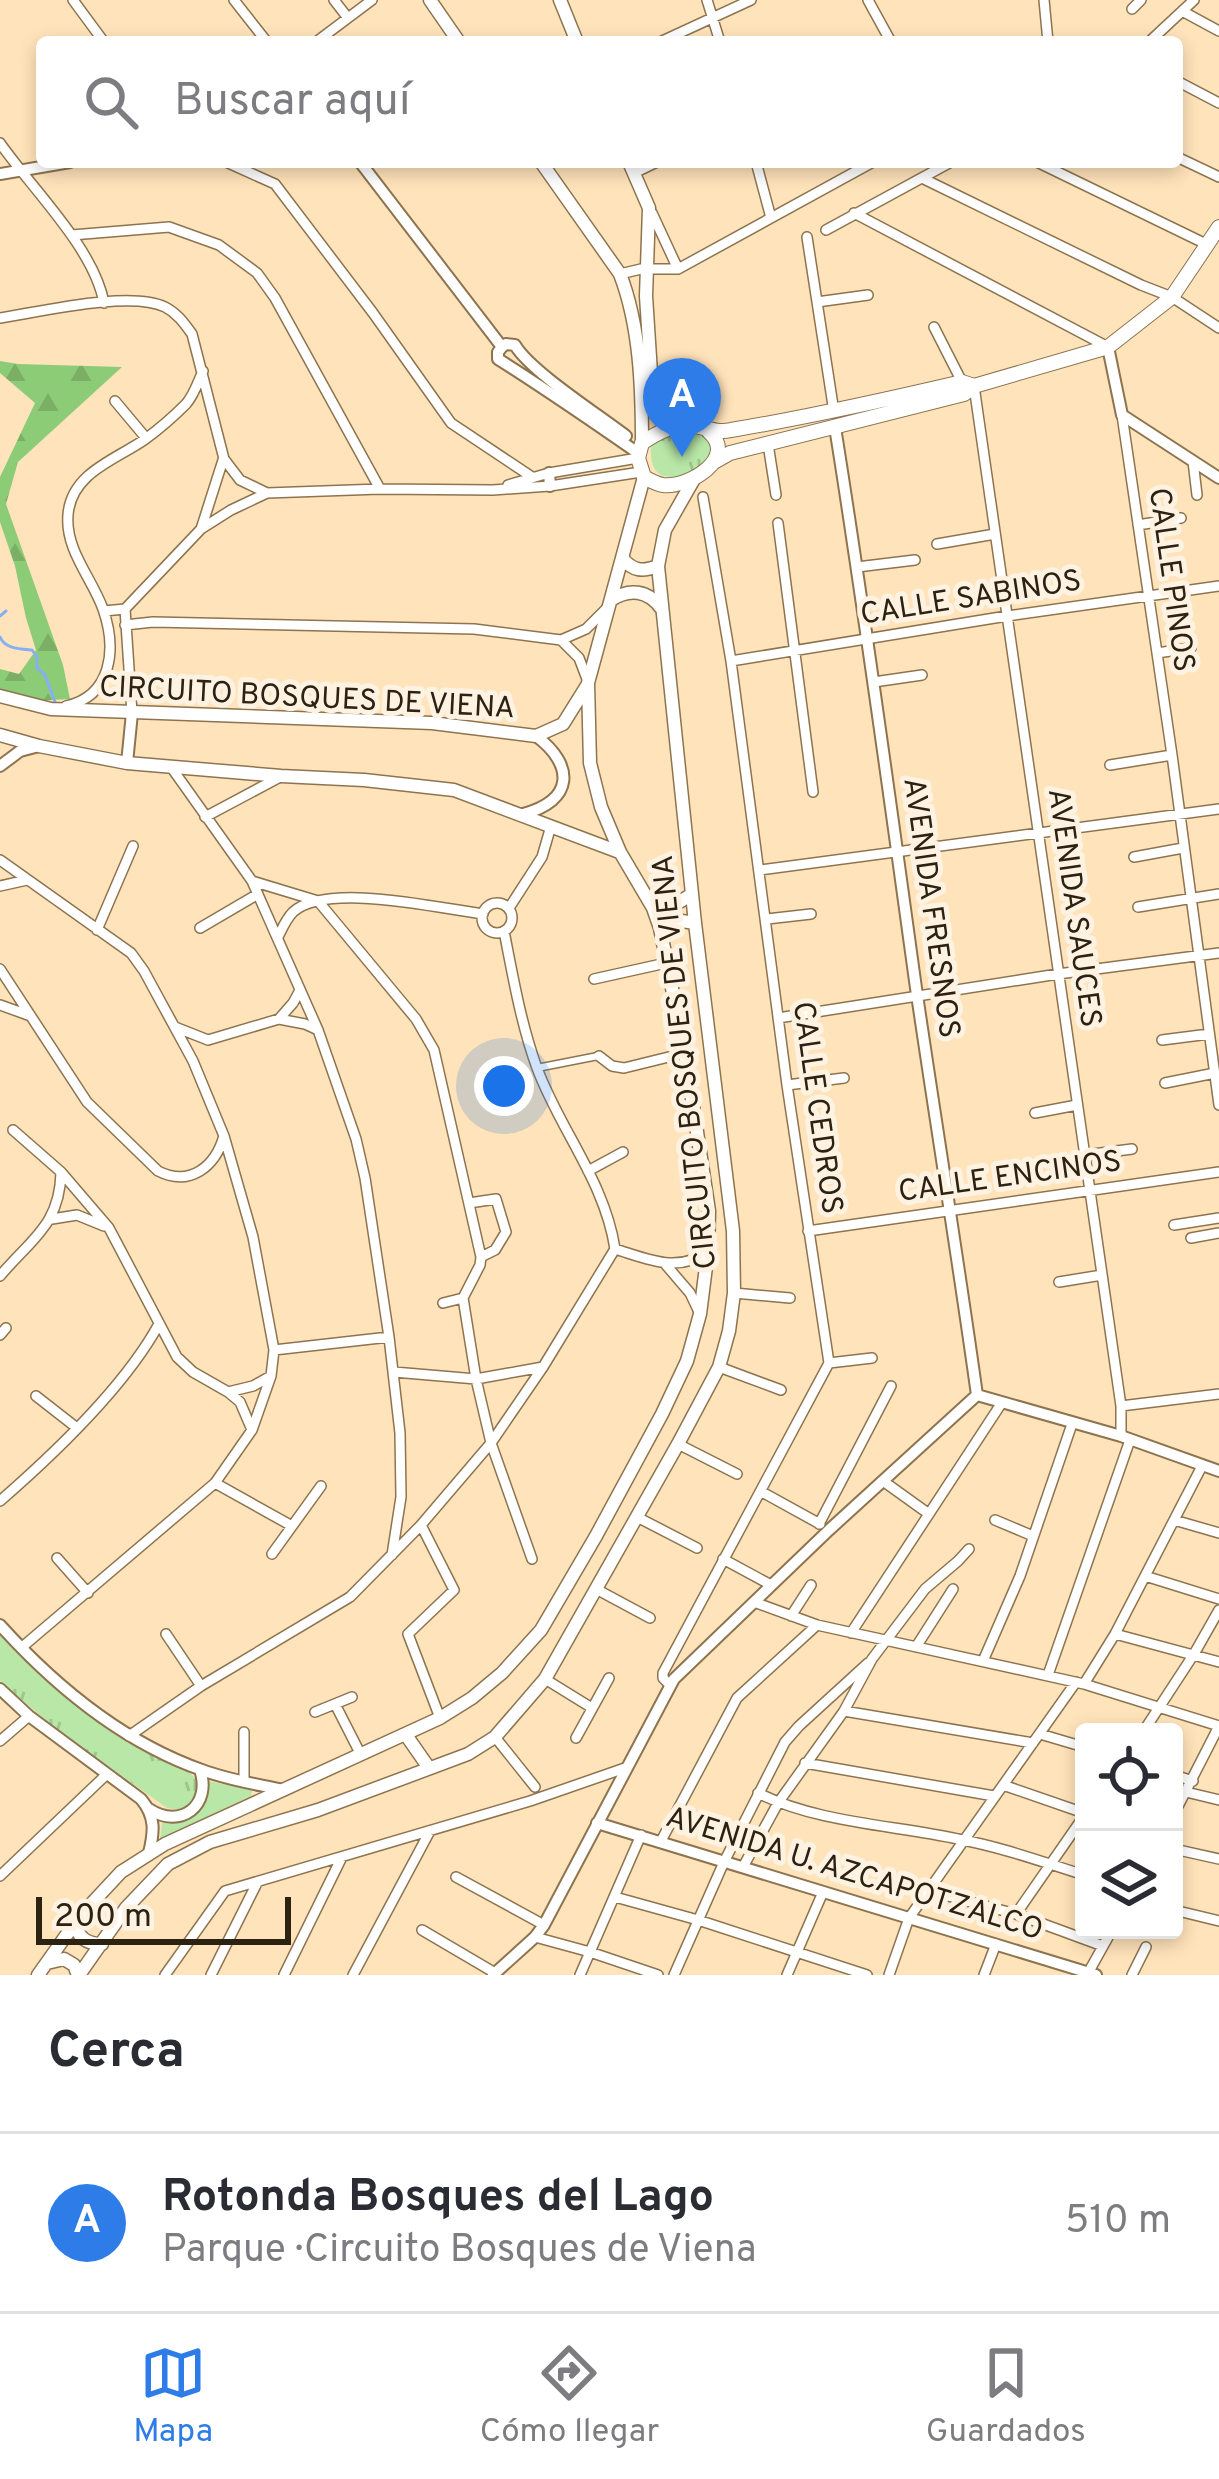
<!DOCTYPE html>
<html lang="es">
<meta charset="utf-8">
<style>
:root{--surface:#fff;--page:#f7f7f7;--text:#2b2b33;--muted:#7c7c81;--line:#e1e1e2;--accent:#2e7ce7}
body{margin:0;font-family:Overpass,sans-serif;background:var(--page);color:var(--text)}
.controls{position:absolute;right:36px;bottom:36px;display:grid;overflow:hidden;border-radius:12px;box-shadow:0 6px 18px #0003}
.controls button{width:108px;height:108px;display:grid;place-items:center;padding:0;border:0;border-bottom:3px solid var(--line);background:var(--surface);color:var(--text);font:60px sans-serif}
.scale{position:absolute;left:36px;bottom:30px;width:255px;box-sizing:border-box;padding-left:12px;border:6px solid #2c2212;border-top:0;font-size:33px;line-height:42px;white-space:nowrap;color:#2c2212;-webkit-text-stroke:9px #fef3e3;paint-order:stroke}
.you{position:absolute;left:504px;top:1086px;width:42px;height:42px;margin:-30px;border:9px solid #fff;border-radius:50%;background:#1a73e8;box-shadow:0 0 0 18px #1a73e833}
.badge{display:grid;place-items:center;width:78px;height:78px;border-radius:50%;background:var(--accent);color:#fff;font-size:39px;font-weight:700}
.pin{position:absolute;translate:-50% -99px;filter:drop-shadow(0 3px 6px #0008)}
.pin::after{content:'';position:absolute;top:63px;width:42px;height:36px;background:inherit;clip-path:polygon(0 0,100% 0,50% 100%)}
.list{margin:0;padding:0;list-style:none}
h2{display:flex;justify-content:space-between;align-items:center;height:156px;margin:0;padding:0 48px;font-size:51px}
h2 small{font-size:39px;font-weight:400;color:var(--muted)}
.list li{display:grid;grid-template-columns:78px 1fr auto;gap:36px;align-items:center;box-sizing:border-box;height:180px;padding:0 48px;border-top:3px solid var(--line)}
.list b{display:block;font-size:45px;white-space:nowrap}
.list p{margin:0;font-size:39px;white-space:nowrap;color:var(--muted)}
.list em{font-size:39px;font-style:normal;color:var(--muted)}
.icon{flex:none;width:66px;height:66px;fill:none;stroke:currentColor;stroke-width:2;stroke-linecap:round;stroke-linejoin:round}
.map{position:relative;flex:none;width:1219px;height:1975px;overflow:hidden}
.search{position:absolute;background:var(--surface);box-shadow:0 6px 18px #0003;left:36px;right:36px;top:36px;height:132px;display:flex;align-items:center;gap:30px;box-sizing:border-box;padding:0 42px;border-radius:12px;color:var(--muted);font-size:45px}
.sheet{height:336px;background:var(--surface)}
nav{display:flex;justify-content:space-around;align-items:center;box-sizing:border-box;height:168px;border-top:3px solid var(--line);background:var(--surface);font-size:33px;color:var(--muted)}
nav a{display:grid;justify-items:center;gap:6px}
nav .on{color:var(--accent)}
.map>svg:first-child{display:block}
</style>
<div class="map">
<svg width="1219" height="1975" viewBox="0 0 1219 1975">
<defs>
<pattern id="forest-firs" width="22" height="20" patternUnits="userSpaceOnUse" patternTransform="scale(3)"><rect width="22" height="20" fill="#8dcc76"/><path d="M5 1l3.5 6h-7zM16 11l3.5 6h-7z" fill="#7aaf65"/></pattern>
<pattern id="park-tufts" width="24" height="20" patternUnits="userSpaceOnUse" patternTransform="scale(3)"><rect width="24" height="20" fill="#b8e7a7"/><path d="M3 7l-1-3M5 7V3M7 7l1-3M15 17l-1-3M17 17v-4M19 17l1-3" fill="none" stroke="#9ec68f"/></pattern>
</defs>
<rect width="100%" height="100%" fill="#ffe3ba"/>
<path fill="url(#forest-firs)" d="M0,361l18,3 104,3 -104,95 -12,42 57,161 7,34 -35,2 -35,-12v-20l19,5 17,-24 -10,-32 -11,-52 -15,-44v-45l35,-74 -35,-30z"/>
<path fill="url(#park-tufts)" d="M690,431l10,1 16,12 -13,26c-28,8 -54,17 -52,-24l18,-13z
M0,1630l69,68 82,56 33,13 11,11 3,8 -5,18 -14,6 -12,-2 -111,-79 -56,-48z
M208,1781l44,9 -1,6 -91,43 3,-22c29,3 47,-3 45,-36z"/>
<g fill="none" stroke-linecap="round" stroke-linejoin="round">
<path stroke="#85b1f2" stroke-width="3" d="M0,616l6,-5
M0,637c5,12 20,12 32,13l5,7v11l8,7 10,27"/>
<g stroke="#8d744f" stroke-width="9">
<path id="pedestrian" d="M537,1068l61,-12"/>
</g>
<g stroke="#8d744f" stroke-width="12">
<path id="minor" d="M73,0l31,42
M234,0l33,42
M334,0l14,18
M707,0l13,42
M868,0l23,42
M1044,0l4,42
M1132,9l9,-9
M1182,11l37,20
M316,42l56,-42
M660,42l91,-42
M1149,42l45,-42
M1177,81l42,22
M0,143c32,46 94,105 104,160
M1177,157l42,20
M226,162l49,22 98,129 78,110 81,54
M756,162l15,56
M1037,162l171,83
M634,173l23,-11
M924,179l217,106 31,12 47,31
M652,213l26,56
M854,213l254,134
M826,230l125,-68
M72,235l97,-8 50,18 38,28 18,25 105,191
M807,237l27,175
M620,274l21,-5h37l195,-107
M817,302l51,-7
M0,318c39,-6 131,-28 165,-11 12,6 19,16 27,27l32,125 16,21 27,13 113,-4 113,1 57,-4 91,-14
M934,327l28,55
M974,386l147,1020v30
M115,401l31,37
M1122,415l50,340 47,350
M768,444l8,51
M1193,461l4,34
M508,485l41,-12 89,-15
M778,523l35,269
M1138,525l43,-7
M201,529l30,-19 36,-17
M937,544l58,-10
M857,567l58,-7
M125,609l7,104
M104,611l21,-2 76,-80 22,-69
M125,625l28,-3 321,7 87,11 25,-11 22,-22
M561,640l18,18 8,21
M1157,653l34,-5
M731,661l276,-45 212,-30
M874,682l48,-7
M66,706c46,-10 51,-57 37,-97 -11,-31 -38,-59 -35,-94 3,-42 47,-55 76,-75 14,-10 30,-24 42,-36 8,-9 12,-22 17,-33
M1110,765l62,-10
M171,767l81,114 66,149 38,109 9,39 24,159 11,96 1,64 -9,58
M205,817l75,-40
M1134,857l49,-9
M0,860l131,93 13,18 49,90 31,75 29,101 21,113 -3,26 -19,54 -37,53 -194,165
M760,870l459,-61
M252,881l66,20
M0,886l27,-6
M318,901l98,118 18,31 47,207 -1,8 -17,33 -20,5
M482 918a15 15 0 1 1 30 0a15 15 0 1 1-30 0Z
M1138,907l81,-13
M509,908l33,-51 9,-31
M767,919l44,-5
M200,928l58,-34
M97,930l36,-84
M278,937c4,-8 8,-18 15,-25 34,-30 145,-4 190,2
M0,969l87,133 71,69c32,16 57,-4 66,-35
M594,979l72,-16
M0,1005l28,10
M778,1018l280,-44 161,-21
M279,1019l14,-16 6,-11
M175,1027l33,13 71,-21 26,5 13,6
M1162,1040l47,-6
M599,1056l13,10 12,2 61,-15
M1165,1083l50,-10
M787,1085l57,-7
M1035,1113l42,-8
M13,1130l48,42 48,56 68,129 16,15 35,20 12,10 12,28
M1085,1155l47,-6
M588,1171l35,-19
M469,1203l27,-4 10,33 -11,18 -14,7
M52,1219l25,-4 27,11
M1174,1225l45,-7
M808,1231l411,-59
M1191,1238l28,-5
M615,1249c33,10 63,25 93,2
M666,1265l24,28 10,21
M0,1276c31,-37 60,-51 61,-104
M1059,1282l43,-7
M734,1293l56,5
M463,1298l13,81 15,64 41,116
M0,1335l6,-7
M274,1350l115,-13
M829,1363l43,-5
M719,1367l62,23
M394,1372l82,7 67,-12
M228,1392l25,-6 18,-10
M36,1396l41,32
M1121,1406l98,-12
M678,1444l59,30
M883,1481l46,33
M215,1483l77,43
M762,1492l58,32
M0,1501c54,-47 125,-115 159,-177
M637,1517l60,31
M995,1520l38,16
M1174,1520l45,13
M819,1524l72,-138
M421,1525l33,65 -46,44 32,84
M272,1554l49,-68
M57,1558l31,35
M723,1559l48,26
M1145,1576l74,23
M596,1589l54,29
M754,1602l63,23 267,59 135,42
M791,1616l20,-31
M851,1633l150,-229
M166,1634l35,52
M1115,1634l104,28
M916,1647l37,-58
M983,1661l37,-85 52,-152
M1048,1675l82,-235
M545,1679l47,29
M1084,1684l31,-50 87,-168
M670,1685l-7,-7v-5l166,-310 -42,-278 -56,-424 -28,-164
M335,1704l26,51
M844,1711l189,32
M315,1712l37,-15
M1143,1732l51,-78 25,-44
M1040,1734l44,13
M129,1736l72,-50 149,-89 71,-72 70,-82 52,-76 72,-118c-10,-67 -55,-119 -78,-181 -16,-44 -24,-91 -33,-137
M495,1737l40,50
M576,1738l33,-60
M0,1741l29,-25
M805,1763l189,33
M1174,1775l19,6
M244,1781v-49
M1003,1785l81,28
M1186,1792l33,8
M758,1793c60,30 135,32 200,46 43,8 85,23 126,36
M1174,1814l45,-88
M661,1841l76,-143 80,-73
M1174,1849l45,10
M743,1867l35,-64 66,-92 28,-52 53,-70 33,-28 11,-12
M0,1876l106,-101
M456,1877l88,48
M929,1891l87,23 87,32
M615,1897l83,23 169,55
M1174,1910l45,11
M1016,1914l68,-98
M422,1930l73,43
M535,1937l55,15 68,23
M165,1975l60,-84 305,-90 95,-33
M211,1975l46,-92
M284,1975l57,-116
M353,1975l77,-144
M580,1975l61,-140
M674,1975l50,-113 61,-120 14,-16 69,-63
M787,1975l36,-83
M889,1975l20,-57 167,-236
M984,1975l12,-31
M1087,1975l25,-45
M1132,1975l14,-28"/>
</g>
<g stroke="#8d744f" stroke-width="14">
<path id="tertiary" d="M360,162l142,185 -4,5v7c46,29 94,62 140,94
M0,174l70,-12
M502,347l4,-3 9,1c15,26 84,70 111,91
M1108,347l14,68 97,63
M835,427c30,187 55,374 81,561 20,136 42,271 61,407
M549,473l1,13
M127,763l5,-50
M0,766l20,-15 19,-5
M523,814c51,-13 52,-49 13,-78
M977,1395l144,41 98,35
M0,1625c56,62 123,117 202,145 26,10 54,14 81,20
M0,1689l29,27 112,83c15,18 13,33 8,54
M149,1809c32,21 63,-4 51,-39
M597,1823l499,152
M493,1975l42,-38 9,-12 130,-246 155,-149 148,-135"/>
</g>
<g stroke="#8d744f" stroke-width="15">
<path id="secondary" d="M430,0l29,42
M560,0l17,42
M541,162l79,112c20,52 22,113 22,169
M629,162l20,46 -3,88 6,92 5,13 30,24
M622,558c11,13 20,14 36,8
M611,600c18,-12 37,-10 50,8
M0,696l51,13 381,14 104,13 27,-12 25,-40
M0,735l39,11 88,17 154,13 83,4 90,10 165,62
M653,908h17l22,-14
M660,928l15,-8 20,3
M406,1735l23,33
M75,1923c3,15 12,21 27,21
M47,1963l17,-4 10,6 4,10
M38,1975l42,-59 41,-44 44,-28 275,-126 32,-20 30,-25 39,-43 55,-94 66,-122 25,-53 13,-47 8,-63 1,-40 -24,-158 -25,-125 -7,-20 -33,-56 -19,-45 -11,-44 -2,-80 56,-206
M79,1975l47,-67 42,-44 42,-22 108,-32 150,-56 27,-17 50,-58 133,-235 41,-77 10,-36 5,-38 -1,-62 -38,-308 -37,-357 7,-36 29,-51"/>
</g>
<g stroke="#8d744f" stroke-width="16">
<path id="primary" d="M709,432c29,25 -19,56 -46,53 -7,-1 -12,-4 -19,-8l-6,-19 4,-15c13,-9 27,-17 43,-18 17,0 29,9 46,5 78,-13 154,-30 231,-48l12,4
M714,462l16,-9 234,-59 10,-8 134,-39 64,-50 47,-70"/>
</g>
<use href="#pedestrian" stroke="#fff" stroke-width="6"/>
<use href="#minor" stroke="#fff" stroke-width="9"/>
<use href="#tertiary" stroke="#fff" stroke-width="10"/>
<use href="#secondary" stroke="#fff" stroke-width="12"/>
<use href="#primary" stroke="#fff" stroke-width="14"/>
</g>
<g text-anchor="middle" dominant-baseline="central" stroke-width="10" stroke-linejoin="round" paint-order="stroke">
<g font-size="30" fill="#2c2212" stroke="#fef3e3">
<text transform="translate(1170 580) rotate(82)">CALLE PINOS</text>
<text transform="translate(971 599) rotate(-9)">CALLE SABINOS</text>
<text transform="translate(307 699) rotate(3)">CIRCUITO BOSQUES DE VIENA</text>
<text transform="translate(930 908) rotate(82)">AVENIDA FRESNOS</text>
<text transform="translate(1073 908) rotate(82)">AVENIDA SAUCES</text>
<text transform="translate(686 1062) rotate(-96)">CIRCUITO BOSQUES DE VIENA</text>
<text transform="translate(816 1108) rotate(82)">CALLE CEDROS</text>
<text transform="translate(1010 1178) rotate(-8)">CALLE ENCINOS</text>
<text transform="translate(854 1875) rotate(17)">AVENIDA U. AZCAPOTZALCO</text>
</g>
</g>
</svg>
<div class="controls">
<button><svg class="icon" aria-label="locate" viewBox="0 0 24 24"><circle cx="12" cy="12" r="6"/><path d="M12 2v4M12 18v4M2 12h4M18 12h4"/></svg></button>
<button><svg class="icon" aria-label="layers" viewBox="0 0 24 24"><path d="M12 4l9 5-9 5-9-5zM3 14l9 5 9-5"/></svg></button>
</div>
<div class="scale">200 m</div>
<div class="you"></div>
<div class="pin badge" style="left:682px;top:457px">A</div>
<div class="search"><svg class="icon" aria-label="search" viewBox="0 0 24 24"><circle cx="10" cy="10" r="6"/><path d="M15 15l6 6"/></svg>Buscar aquí</div>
</div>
<section class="sheet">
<h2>Cerca<small></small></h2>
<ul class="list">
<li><span class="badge">A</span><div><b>Rotonda Bosques del Lago</b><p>Parque · Circuito Bosques de Viena</p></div><em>510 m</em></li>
</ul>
</section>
<nav>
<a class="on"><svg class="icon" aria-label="map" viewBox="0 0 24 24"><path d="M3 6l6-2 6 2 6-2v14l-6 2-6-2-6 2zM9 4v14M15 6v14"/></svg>Mapa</a>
<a><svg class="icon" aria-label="directions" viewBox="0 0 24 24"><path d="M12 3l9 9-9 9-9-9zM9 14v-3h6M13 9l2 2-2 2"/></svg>Cómo llegar</a>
<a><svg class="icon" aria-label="saved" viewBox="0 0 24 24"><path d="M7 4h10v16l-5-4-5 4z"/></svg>Guardados</a>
</nav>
